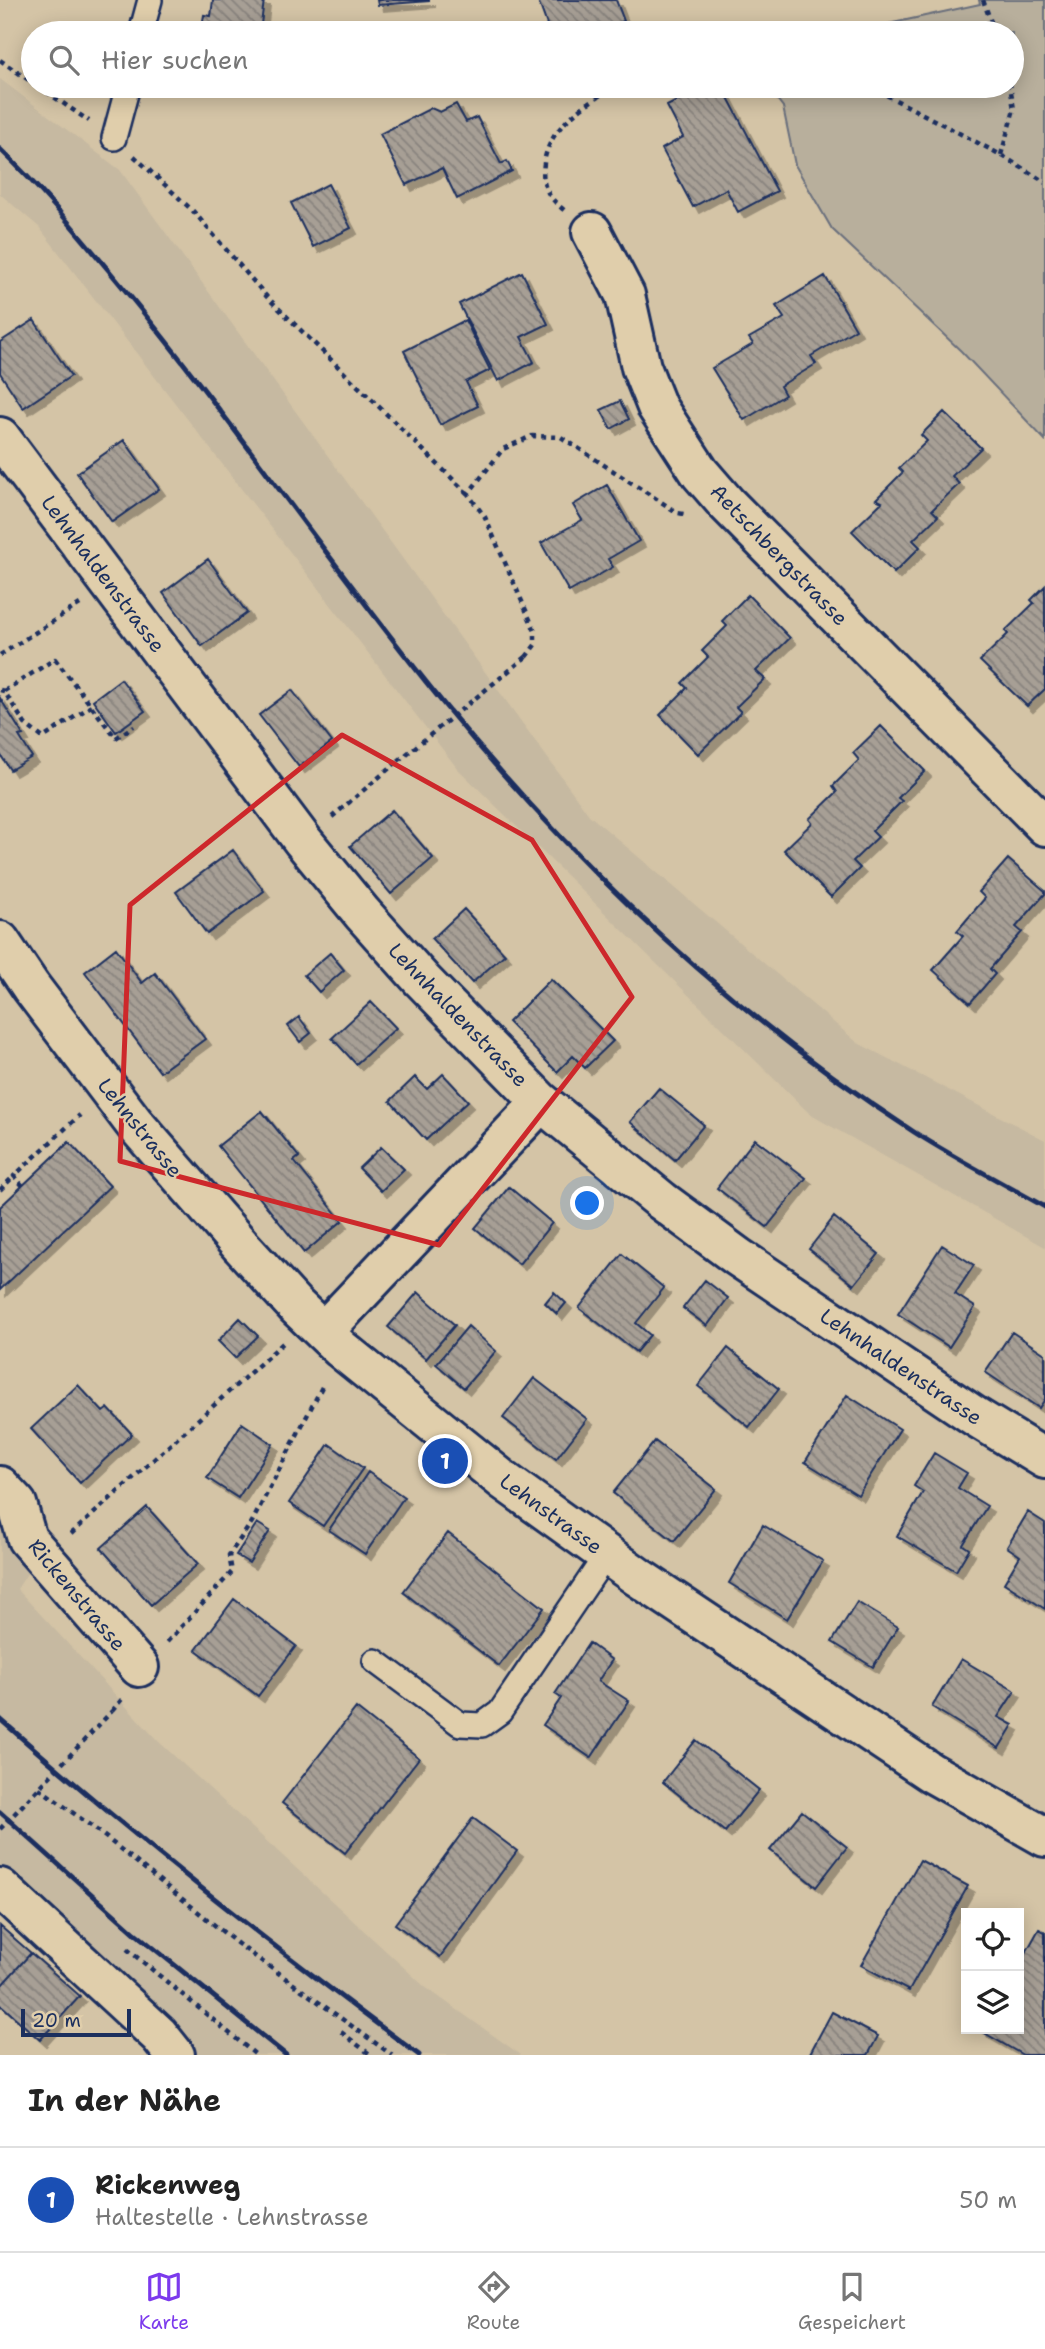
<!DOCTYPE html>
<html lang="de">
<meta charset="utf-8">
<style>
:root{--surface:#fff;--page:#f2f2f2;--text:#222;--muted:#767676;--line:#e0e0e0;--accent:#7c3aed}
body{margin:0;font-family:"Shantell Sans",sans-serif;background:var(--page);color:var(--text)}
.controls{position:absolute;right:21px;bottom:21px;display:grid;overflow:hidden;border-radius:0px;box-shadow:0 4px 18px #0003}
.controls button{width:63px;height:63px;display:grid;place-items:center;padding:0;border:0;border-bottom:2px solid var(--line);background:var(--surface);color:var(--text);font:35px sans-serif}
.scale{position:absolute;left:21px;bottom:18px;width:110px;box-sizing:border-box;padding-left:7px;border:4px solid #1b2f5e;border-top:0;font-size:19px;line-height:24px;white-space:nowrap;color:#1b2f5e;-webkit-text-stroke:5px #e0ceab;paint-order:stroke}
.you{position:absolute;left:588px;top:1204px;width:24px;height:24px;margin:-18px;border:5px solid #fff;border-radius:50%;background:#1a73e8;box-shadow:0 0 0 10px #1a73e833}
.badge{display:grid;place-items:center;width:46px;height:46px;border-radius:50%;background:var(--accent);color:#fff;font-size:23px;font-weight:700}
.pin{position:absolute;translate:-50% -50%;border:4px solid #fff;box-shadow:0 2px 7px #0006}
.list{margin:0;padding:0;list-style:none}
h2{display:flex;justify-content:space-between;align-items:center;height:91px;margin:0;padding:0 28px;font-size:30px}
h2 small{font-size:23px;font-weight:400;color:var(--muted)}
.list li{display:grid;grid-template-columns:46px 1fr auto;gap:21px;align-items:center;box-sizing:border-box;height:105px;padding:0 28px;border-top:2px solid var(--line)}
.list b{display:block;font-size:26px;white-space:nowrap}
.list p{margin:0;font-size:23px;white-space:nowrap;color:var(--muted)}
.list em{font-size:23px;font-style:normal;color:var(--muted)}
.icon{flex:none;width:38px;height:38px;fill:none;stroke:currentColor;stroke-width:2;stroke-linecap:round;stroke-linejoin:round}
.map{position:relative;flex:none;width:1045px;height:2055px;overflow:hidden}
.search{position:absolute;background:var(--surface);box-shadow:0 4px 18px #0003;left:21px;right:21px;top:21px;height:77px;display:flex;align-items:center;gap:18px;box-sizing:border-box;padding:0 24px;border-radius:38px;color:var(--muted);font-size:26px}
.sheet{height:196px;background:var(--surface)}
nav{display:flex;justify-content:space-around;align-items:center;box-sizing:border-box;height:98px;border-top:2px solid var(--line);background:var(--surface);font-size:19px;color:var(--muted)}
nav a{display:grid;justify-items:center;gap:4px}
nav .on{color:var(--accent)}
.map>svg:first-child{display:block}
</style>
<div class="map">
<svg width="1045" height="2055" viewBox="0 0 1045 2055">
<defs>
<pattern id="building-back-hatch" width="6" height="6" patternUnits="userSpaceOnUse" patternTransform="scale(1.75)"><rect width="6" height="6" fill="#a79f95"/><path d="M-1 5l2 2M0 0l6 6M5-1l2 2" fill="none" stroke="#87827d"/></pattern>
<filter id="shadow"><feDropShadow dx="6" dy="6" stdDeviation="0" flood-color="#0004"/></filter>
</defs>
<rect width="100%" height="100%" fill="#d4c4a6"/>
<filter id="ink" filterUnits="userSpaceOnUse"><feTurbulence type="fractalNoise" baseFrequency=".0143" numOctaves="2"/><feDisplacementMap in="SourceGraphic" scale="14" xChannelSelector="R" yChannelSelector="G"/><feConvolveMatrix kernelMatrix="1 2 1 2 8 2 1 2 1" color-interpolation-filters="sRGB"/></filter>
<g filter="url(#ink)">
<path fill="#c6b9a1" d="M0,79l120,91 469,645 269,228 187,97v107l-234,-132 -354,-347 -418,-541 -39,-33z
M0,1531l32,35 -15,23 141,152 267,246 96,68h-346l-175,-167z"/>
<path fill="#b8af9c" stroke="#6a6f7d" stroke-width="2" d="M979,0h66v440l-84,-89 -129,-122 -37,-64 -12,-58 -16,-21h245v-53h-165l133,-29z"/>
<path fill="url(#building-back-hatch)" stroke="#1b2f5e" stroke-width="2" filter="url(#shadow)" d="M213,0h51l-4,33h-59l3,-18 7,1z
M377,0h52v1l-51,4z
M538,0h78l8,21 -33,12h-41z
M705,86h17l55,105 -39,21 -12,-23 -33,18 -31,-58 21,-12 -16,-31z
M456,104l10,18 11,-5 24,47 6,-3 5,10 -55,28 -15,-31 -36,17 -26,-51 51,-26 9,4z
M328,184l23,44 -38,19 -22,-44z
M522,272l26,52 -27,13 13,25 -36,19 -39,-77z
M825,276l31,53 -45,27 5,8 -36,22 5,9 -41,25 -32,-52 41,-24 -4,-6 35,-20 -8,-12z
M34,320l37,56 -48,32 -23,-35v-31z
M465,320l25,50 -24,12 12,24 -38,19 -36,-74z
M620,401l9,18 -18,10 -10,-19z
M944,412l37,36 -29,28 7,8 -27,26 6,6 -25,24 7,7 -26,26 -42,-42 30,-29 -6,-3 27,-27 -4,-4 28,-27 -6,-6z
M124,440l35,49 -47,33 -35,-49z
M607,485l32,56 -31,18 5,8 -44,25 -28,-49 41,-23 -9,-15z
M208,559l39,54 -45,33 -39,-53z
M1045,586v103l-18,17 -47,-45 28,-27 -3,-3 29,-28 -3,-3z
M748,595l42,43 -34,33 9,8 -29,28 5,5 -43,42 -38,-39 27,-27 -5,-5 26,-26 -6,-6 25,-25 -5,-5z
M121,679l24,32 -29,21 -23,-32z
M292,690l40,52 -33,25 -40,-52z
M0,698l23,37 -4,1 13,21 -22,13 -10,-16z
M881,726l44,45 -27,27 4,3 -30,30 6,6 -25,24 7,7 -29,29 -47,-47 28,-27 -3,-4 28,-27 -4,-6 26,-26 -6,-7z
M392,810l41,48 -42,36 -41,-48z
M233,850l31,41 -57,43 -31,-42z
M1008,859l37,32v3l-29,33 6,5 -32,37 5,5 -25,29 -37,-33 30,-34 -6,-5 28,-33 -6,-6z
M464,909l41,45 -33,29 -40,-44z
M116,948l26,35 13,-10 50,66 -45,33 -75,-100z
M330,953l14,17 -25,22 -15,-17z
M551,979l62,62 -28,27 -12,-12 -16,16 -49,-50z
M371,1002l25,26 -40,36 -24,-26z
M299,1017l12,16 -11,9 -12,-16z
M443,1074l25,27 -42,39 -36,-39 25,-24 12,12z
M659,1088l45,37 -29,35 -45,-38z
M262,1111l37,46 -5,4 48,60 -38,32 -86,-107z
M755,1139l51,39 -39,49 -50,-39z
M69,1142l41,44 -110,104v-83z
M381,1147l23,22 -23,22 -22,-23z
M509,1187l43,36 -33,41 -44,-36z
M834,1217l45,37 -25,31 -45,-36z
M942,1245l32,20 -19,29 20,13 -26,40 -51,-33z
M622,1254l42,34 -28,35 14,12 -14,17 -57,-44z
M705,1280l23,18 -21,28 -24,-18z
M418,1292l37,33 -29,34 -38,-32z
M554,1292l12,11 -9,11 -12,-11z
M240,1318l18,18 -23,22 -17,-17z
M468,1326l28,25 -32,37 -28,-24z
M1012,1332l33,22v45l-6,9 -54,-36z
M728,1348l51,41 -30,38 -51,-41z
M534,1378l53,41 -31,40 -53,-41z
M78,1385l25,27 5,-4 24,26 -52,49 -49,-54z
M847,1395l53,34 -42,66 -53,-33z
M242,1423l31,21 -35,54 -31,-20z
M655,1441l61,48 -42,52 -61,-48z
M329,1444l34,24 -40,58 -34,-23z
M934,1453l33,20 -9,15 29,18 -24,39 6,4 -13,22 -59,-35 26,-44 -9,-6z
M368,1472l36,25 -39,57 -36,-24z
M147,1507l51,57 -47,41 -50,-57z
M1028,1512l17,11v86l-41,-26 16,-27 -13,-9z
M257,1523l13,8 -21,32 -13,-8z
M763,1525l60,36 -36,58 -58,-36z
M448,1533l96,75 -45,58 -96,-74z
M234,1599l62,47 -38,50 -62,-46z
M857,1602l41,25 -25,40 -41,-25z
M589,1643l23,17 -14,21 31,20 -38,57 -48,-33 18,-27 -6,-4z
M961,1659l54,32 -17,26 15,8 -14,23 -67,-41z
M356,1708l63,50 -74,95 -63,-50z
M696,1740l63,50 -34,42 -62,-50z
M802,1811l45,36 -31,40 -46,-37z
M473,1818l44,33 -77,106 -45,-33z
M920,1860l48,26 -59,105 -48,-26z
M0,1926l31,27 -31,34z
M1039,1929l6,3v123h-22l-42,-24 2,-2h36v-64z
M31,1953l49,43 -40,44 -40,-36v-17z
M832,2012l46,24 -10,19h-59z"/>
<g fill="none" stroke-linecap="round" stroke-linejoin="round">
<g stroke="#1b2f5e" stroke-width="28">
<path id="service" d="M141,33l9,-33
M114,138l14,-52
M375,1661l85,63 22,1 18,-13 107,-158"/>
</g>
<g stroke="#1b2f5e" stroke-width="44">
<path id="minor" d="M592,232l33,63 16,72 16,40 43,66 26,30 319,323
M0,437l303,404 59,72 60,67 118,121 122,100 76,56 238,160 69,42
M0,941l31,46 103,136 107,123 54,59 46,44 162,131 135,97 292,195 115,65
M323,1332l206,-217 11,-14
M0,1486l17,18 10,35 112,128
M0,1888l159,147 16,20"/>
</g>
<path stroke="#1b2f5e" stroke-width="4.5" stroke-dasharray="5 5" stroke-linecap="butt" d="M983,0l12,33
M0,60l33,23
M38,86l51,35
M869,86l132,69 44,27
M1001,155l13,-46 -4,-23
M134,156l59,55 74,86 201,197
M564,210c-17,-14 -23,-24 -20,-47 5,-37 42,-60 72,-77
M0,655l80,-51
M526,657l9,-12v-14l-50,-114 -17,-23 35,-45 29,-13 29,1 117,76 6,1
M0,690l4,1 21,33 18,14 48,-32
M4,691l51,-32 61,79 18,-12
M332,817l66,-56
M23,1186l-9,-10 66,-61
M0,1190l14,-14
M71,1534l212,-191
M167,1642l65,-70 -3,-17 23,-33 72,-139
M112,1711l11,-13
M39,1788l59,43 140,113 154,111
M127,1949l129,106
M341,2032l30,23"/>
<use href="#service" stroke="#e0ceab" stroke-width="23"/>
<use href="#minor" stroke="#e0ceab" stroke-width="38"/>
<path stroke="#1b2f5e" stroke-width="5" d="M0,149c45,43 85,93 125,141 112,136 211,282 322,418 135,165 288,308 467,424 42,27 87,50 131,75
M0,1719c134,118 275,230 419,336
M0,1812l135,121 151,122"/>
<path stroke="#1b2f5e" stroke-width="4.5" stroke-dasharray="5 5" stroke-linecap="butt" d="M398,761l128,-104
M0,1829l112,-118"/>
</g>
</g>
<path fill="none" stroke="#cd282b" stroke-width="5" stroke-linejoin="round" d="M342,735l190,105 100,157 -193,248 -319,-84 10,-256z"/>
<g text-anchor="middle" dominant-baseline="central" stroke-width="5" stroke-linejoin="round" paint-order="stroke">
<g font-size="21" fill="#1b2f5e" stroke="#e0ceab">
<text transform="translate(779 555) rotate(46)">Aetschbergstrasse</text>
<text transform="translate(103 574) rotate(53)">Lehnhaldenstrasse</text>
<text transform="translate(458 1015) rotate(46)">Lehnhaldenstrasse</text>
<text transform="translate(140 1128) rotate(51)">Lehnstrasse</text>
<text transform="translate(901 1367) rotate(34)">Lehnhaldenstrasse</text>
<text transform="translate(551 1514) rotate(36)">Lehnstrasse</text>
<text transform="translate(77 1595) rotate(50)">Rickenstrasse</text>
</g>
</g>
</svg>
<div class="controls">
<button><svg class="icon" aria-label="locate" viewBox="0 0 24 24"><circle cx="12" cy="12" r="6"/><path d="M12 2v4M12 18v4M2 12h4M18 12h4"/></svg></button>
<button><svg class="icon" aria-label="layers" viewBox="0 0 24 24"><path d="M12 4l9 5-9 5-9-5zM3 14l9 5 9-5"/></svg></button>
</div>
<div class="scale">20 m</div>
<div class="you"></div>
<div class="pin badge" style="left:445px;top:1461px;background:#1a4fb4">1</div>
<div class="search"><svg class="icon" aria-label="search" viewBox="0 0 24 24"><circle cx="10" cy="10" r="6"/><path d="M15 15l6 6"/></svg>Hier suchen</div>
</div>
<section class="sheet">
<h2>In der Nähe<small></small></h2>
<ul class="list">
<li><span class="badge" style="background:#1a4fb4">1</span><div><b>Rickenweg</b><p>Haltestelle · Lehnstrasse</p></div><em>50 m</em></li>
</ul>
</section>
<nav>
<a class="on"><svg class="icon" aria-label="map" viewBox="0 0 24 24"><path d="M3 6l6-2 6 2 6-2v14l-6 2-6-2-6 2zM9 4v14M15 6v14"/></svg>Karte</a>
<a><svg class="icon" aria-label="directions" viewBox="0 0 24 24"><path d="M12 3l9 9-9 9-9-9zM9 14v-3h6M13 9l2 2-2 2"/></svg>Route</a>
<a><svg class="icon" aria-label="saved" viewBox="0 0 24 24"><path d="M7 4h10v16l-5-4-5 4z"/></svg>Gespeichert</a>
</nav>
